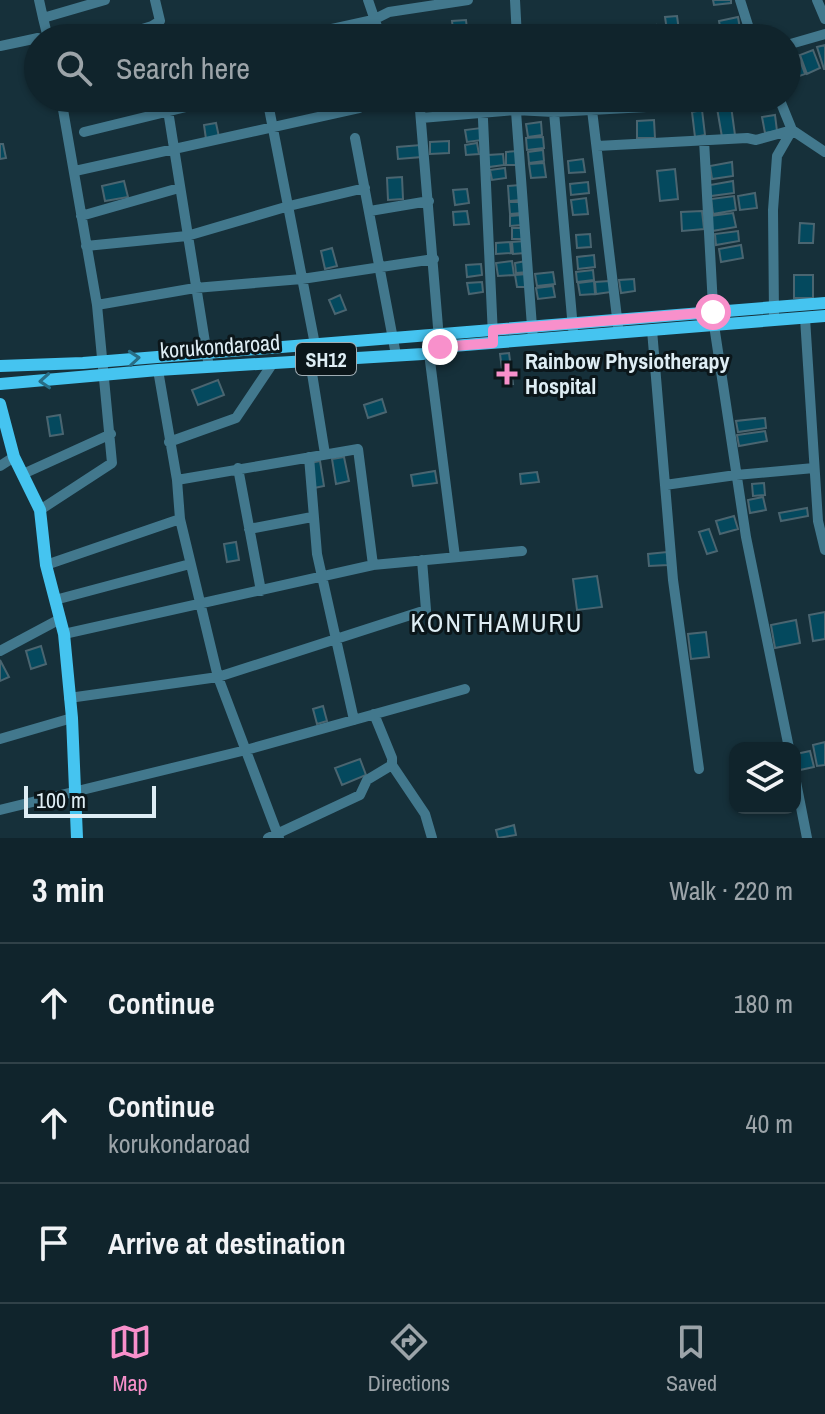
<!DOCTYPE html>
<meta charset="utf-8">
<style>
:root{--surface:#10242c;--page:#1e3038;--text:#f1f3f6;--muted:#9ca4a9;--line:#304148;--accent:#f890cb}
body{margin:0;font-family:"Archivo Narrow",sans-serif;background:var(--page);color:var(--text)}
.controls{position:absolute;right:24px;bottom:24px;display:grid;overflow:hidden;border-radius:16px;box-shadow:0 2px 6px #0004}
.controls button{width:72px;height:72px;display:grid;place-items:center;padding:0;border:0;border-bottom:2px solid var(--line);background:var(--surface);color:var(--text);font:40px sans-serif}
.scale{position:absolute;left:24px;bottom:20px;width:132px;box-sizing:border-box;padding-left:8px;border:4px solid #deedf4;border-top:0;font-size:22px;line-height:28px;white-space:nowrap;color:#deedf4;-webkit-text-stroke:6px #0b161a;paint-order:stroke}
.stop{position:absolute;width:24px;height:24px;margin:-18px;border:6px solid #f890cb;border-radius:50%;background:#fff}
.stop.end{background:#f890cb;border-color:#fff;box-shadow:0 2px 8px #0008}
.list{margin:0;padding:0;list-style:none}
h2{display:flex;justify-content:space-between;align-items:center;height:104px;margin:0;padding:0 32px;font-size:34px}
h2 small{font-size:26px;font-weight:400;color:var(--muted)}
.list li{display:grid;grid-template-columns:52px 1fr auto;gap:24px;align-items:center;box-sizing:border-box;height:120px;padding:0 32px;border-top:2px solid var(--line)}
.list b{display:block;font-size:30px;white-space:nowrap}
.list p{margin:0;font-size:26px;white-space:nowrap;color:var(--muted)}
.list em{font-size:26px;font-style:normal;color:var(--muted)}
.icon{flex:none;width:44px;height:44px;fill:none;stroke:currentColor;stroke-width:2;stroke-linecap:round;stroke-linejoin:round}
.map{position:relative;flex:none;width:825px;height:838px;overflow:hidden}
.search{position:absolute;background:var(--surface);box-shadow:0 2px 6px #0004;left:24px;right:24px;top:24px;height:88px;display:flex;align-items:center;gap:20px;box-sizing:border-box;padding:0 28px;border-radius:44px;color:var(--muted);font-size:30px}
.sheet{height:464px;background:var(--surface)}
nav{display:flex;justify-content:space-around;align-items:center;box-sizing:border-box;height:112px;border-top:2px solid var(--line);background:var(--surface);font-size:22px;color:var(--muted)}
nav a{display:grid;justify-items:center;gap:4px}
nav .on{color:var(--accent)}
.map>svg:first-child{display:block}
</style>
<div class="map">
<svg width="825" height="838" viewBox="0 0 825 838">
<rect width="100%" height="100%" fill="#16303a"/>
<path fill="#04495e" stroke="#4a6570" stroke-width="2" d="M713,0h18v3l-17,2z
M677,16l3,22h-12l-3,-21z
M738,17l2,12 -19,4 -2,-12z
M466,20l2,18h-14l-2,-17z
M656,25l2,13h-11l-2,-11z
M825,45v24h-1l-7,-22z
M813,50l7,18 -13,6 -7,-19z
M798,55l7,19 -11,4 -6,-19z
M787,64l6,19 -6,2z
M731,106l4,29 -13,2 -5,-29z
M702,110l3,25 -10,2 -3,-25z
M775,115l2,16 -12,2 -3,-16z
M654,120l1,18h-18v-17z
M541,122l1,13 -14,2 -2,-13z
M216,123l3,14 -13,2 -2,-14z
M481,128l1,12 -15,2 -2,-12z
M543,137l1,11 -17,2 -1,-12z
M449,141v12l-19,1v-12z
M477,143l2,11 -13,1 -1,-10z
M0,144h3l3,14 -6,1z
M421,145l1,12 -24,2 -1,-12z
M543,150l1,11 -15,2 -1,-11z
M517,151l1,14h-12v-13z
M503,154l1,11 -15,2 -1,-12z
M583,159l2,13 -16,1 -1,-12z
M732,162l1,14 -21,3 -2,-13z
M544,163l2,14 -15,1 -2,-14z
M505,168l1,10 -14,2 -2,-10z
M675,169l3,30 -18,2 -3,-30z
M402,177l1,22 -15,1 -1,-22z
M124,181l4,16 -23,4 -3,-15z
M733,181l1,12 -23,3 -1,-11z
M588,182l1,11 -18,2 -1,-11z
M520,185l1,15 -12,1 -1,-15z
M467,189l2,14 -14,2 -2,-15z
M755,193l2,15 -17,2 -2,-14z
M734,196l2,14 -23,4 -2,-15z
M586,198l2,16 -15,1 -2,-15z
M509,202h12l1,11 -12,1z
M467,211l2,13 -15,1 -1,-13z
M702,211l2,18 -22,2 -1,-19z
M733,213l3,14 -24,4 -2,-15z
M522,215v10l-12,1v-10z
M800,223l14,1 -1,19h-14z
M512,228h11l1,11h-12z
M738,231l1,10 -23,4 -1,-11z
M590,234l1,13 -14,1 -1,-13z
M525,241v12l-12,1 -1,-12z
M510,242l1,11 -15,1v-11z
M741,245l2,13 -22,4 -2,-13z
M332,248l5,18 -12,3 -4,-18z
M594,255l1,12 -17,2 -1,-12z
M512,261l2,14 -16,1 -2,-13z
M526,261l2,11 -12,1 -1,-10z
M481,264l1,11 -15,2 -1,-12z
M593,270l1,10 -17,2 -1,-10z
M553,272l2,12 -18,2 -2,-12z
M527,274l1,13h-11l-2,-12z
M794,275h19v23h-19z
M634,279l1,12 -14,2 -2,-13z
M594,281l1,13 -15,1 -2,-12z
M609,281l2,11 -15,2 -1,-12z
M482,282l1,10 -14,2 -2,-11z
M553,286l2,11 -17,2 -2,-11z
M340,295l6,15 -11,4 -6,-14z
M509,353l4,31 -9,1 -4,-31z
M218,380l6,15 -26,10 -6,-15z
M382,399l4,13 -18,6 -4,-13z
M60,415l3,19 -13,2 -3,-19z
M765,418l1,10 -28,4 -2,-11z
M765,431l2,10 -28,5 -2,-11z
M344,457l5,24 -13,3 -4,-25z
M320,461l4,25 -10,2 -4,-25z
M435,471l2,12 -24,3 -2,-11z
M537,472l2,10 -18,2 -1,-10z
M764,483l1,12 -12,1 -1,-12z
M763,497l3,13 -16,3 -2,-13z
M807,508l1,8 -27,5 -2,-8z
M734,516l4,13 -18,5 -4,-13z
M709,529l8,22 -10,3 -8,-22z
M236,542l3,18 -12,2 -3,-18z
M667,552l1,13 -19,1 -1,-12z
M597,576l5,31 -25,3 -4,-31z
M825,612v27l-12,2 -4,-26z
M796,620l4,23 -25,5 -4,-23z
M706,632l3,25 -18,2 -3,-25z
M41,646l5,18 -15,5 -5,-18z
M0,660l9,17 -9,4z
M323,706l4,15 -10,3 -4,-15z
M825,742v23l-8,1 -4,-21z
M810,751l4,16 -14,3 -4,-16z
M360,759l6,16 -24,10 -7,-17z
M514,825l2,10 -18,3 -2,-8z"/>
<g fill="none" stroke-linecap="round" stroke-linejoin="round">
<path stroke="#42788d" stroke-width="10" d="M39,0l4,18 62,-18
M368,0l13,38
M515,0l2,38
M740,0l12,38
M817,0l8,19
M43,18l5,20
M113,38l39,-12 8,-5 -5,-21
M291,38l82,-18 16,-8 79,-12
M728,38l23,-5
M787,45l38,-11
M0,46l38,-8
M166,98l42,263
M267,98l51,262
M419,98l20,241
M482,98l11,238
M515,98l18,242
M592,110l26,216
M554,112l19,217
M421,118l94,-8 39,2 148,-8 58,-6
M84,132l139,-34
M355,138l41,217
M704,140l10,185 32,212 43,211
M597,146l150,-8 9,2 36,-10 33,22
M75,171l284,-63
M370,211l59,-10
M81,216l98,-28
M86,246l101,-10 102,-30 76,-18
M97,305l98,-17 107,-9 132,-20
M774,315l-1,-105 4,-54 15,-26 -13,-32
M805,318l13,203 7,29
M652,330l21,250 26,189
M429,353l26,204
M310,361l15,93
M158,370l19,110 3,39 38,158 61,161
M169,442l67,-24 37,-55
M309,457l8,97 37,166
M0,466l14,-9
M238,468l23,123
M23,474l88,-40
M177,480l181,-31 15,116
M665,485l71,-10 78,-7
M40,510l72,-47 -15,-158 -36,-207
M249,529l63,-12
M46,565l134,-46
M55,600l135,-36
M64,634l309,-69 149,-14
M0,651l60,-32
M69,698l149,-21 208,-67 -4,-50
M374,714l18,44v7l33,49 7,24
M0,739l72,-21
M795,777l12,61
M0,810l246,-60 219,-61
M268,838l92,-43 7,-15 25,-15"/>
<path stroke="#45c4f0" stroke-width="12" d="M0,366l83,-3 742,-60
M0,384l158,-14 265,-16 17,-7 385,-31
M0,404l14,53 26,53 6,55 18,69 8,84 5,120"/>
</g>
<defs><path id="oneway-chevron" d="M-2-3.5L2.5 0L-2 3.5" fill="none" stroke-width="1.6" stroke-linecap="round" stroke-linejoin="round" transform="scale(2)"/></defs>
<g stroke="#286d85">
<use href="#oneway-chevron" transform="translate(134 358) rotate(-5)"/>
<use href="#oneway-chevron" transform="translate(45 381) rotate(176)"/>
</g>
<g fill="none" stroke-linecap="round" stroke-linejoin="round">
<path stroke="#f890cb" stroke-width="10" d="M440,347l53,-4v-13l220,-18"/>
</g>
<path fill="#f890cb" stroke="#0b161a" stroke-width="3" d="M503 362h8v8h8v8h-8v8h-8v-8h-8v-8h8z"/>
<g text-anchor="middle" dominant-baseline="central" stroke-width="6" stroke-linejoin="round" paint-order="stroke">
<rect fill="#0b161a" stroke="#9facb3" stroke-width="2" x="296" y="343" width="60" height="32" rx="6"/>
<g font-size="20" font-weight="bold" fill="#deedf4">
<text x="326" y="359">SH12</text>
</g>
<g font-size="22" fill="#deedf4" stroke="#0b161a">
<text transform="translate(220 346) rotate(-4)">korukondaroad</text>
</g>
<g font-size="22" font-weight="bold" fill="#deedf4" stroke="#0b161a" text-anchor="start">
<text x="525" y="361">Rainbow Physiotherapy<tspan x="525" dy="25">Hospital</tspan></text>
</g>
<g font-size="26" letter-spacing="2" fill="#deedf4" stroke="#0b161a">
<text x="497" y="622">KONTHAMURU</text>
</g>
</g>
</svg>
<div class="controls">
<button><svg class="icon" aria-label="layers" viewBox="0 0 24 24"><path d="M12 4l9 5-9 5-9-5zM3 14l9 5 9-5"/></svg></button>
</div>
<div class="scale">100 m</div>
<div class="stop" style="left:713px;top:312px"></div>
<div class="stop end" style="left:440px;top:347px"></div>
<div class="search"><svg class="icon" aria-label="search" viewBox="0 0 24 24"><circle cx="10" cy="10" r="6"/><path d="M15 15l6 6"/></svg>Search here</div>
</div>
<section class="sheet">
<h2>3 min<small>Walk · 220 m</small></h2>
<ul class="list">
<li><svg class="icon" aria-label="ahead" viewBox="0 0 24 24"><path d="M12 20V5M6 11l6-6 6 6"/></svg><div><b>Continue</b></div><em>180 m</em></li>
<li><svg class="icon" aria-label="ahead" viewBox="0 0 24 24"><path d="M12 20V5M6 11l6-6 6 6"/></svg><div><b>Continue</b><p>korukondaroad</p></div><em>40 m</em></li>
<li><svg class="icon" aria-label="arrive" viewBox="0 0 24 24"><path d="M6 21V4h12l-3 4 3 4H6"/></svg><div><b>Arrive at destination</b></div></li>
</ul>
</section>
<nav>
<a class="on"><svg class="icon" aria-label="map" viewBox="0 0 24 24"><path d="M3 6l6-2 6 2 6-2v14l-6 2-6-2-6 2zM9 4v14M15 6v14"/></svg>Map</a>
<a><svg class="icon" aria-label="directions" viewBox="0 0 24 24"><path d="M12 3l9 9-9 9-9-9zM9 14v-3h6M13 9l2 2-2 2"/></svg>Directions</a>
<a><svg class="icon" aria-label="saved" viewBox="0 0 24 24"><path d="M7 4h10v16l-5-4-5 4z"/></svg>Saved</a>
</nav>
